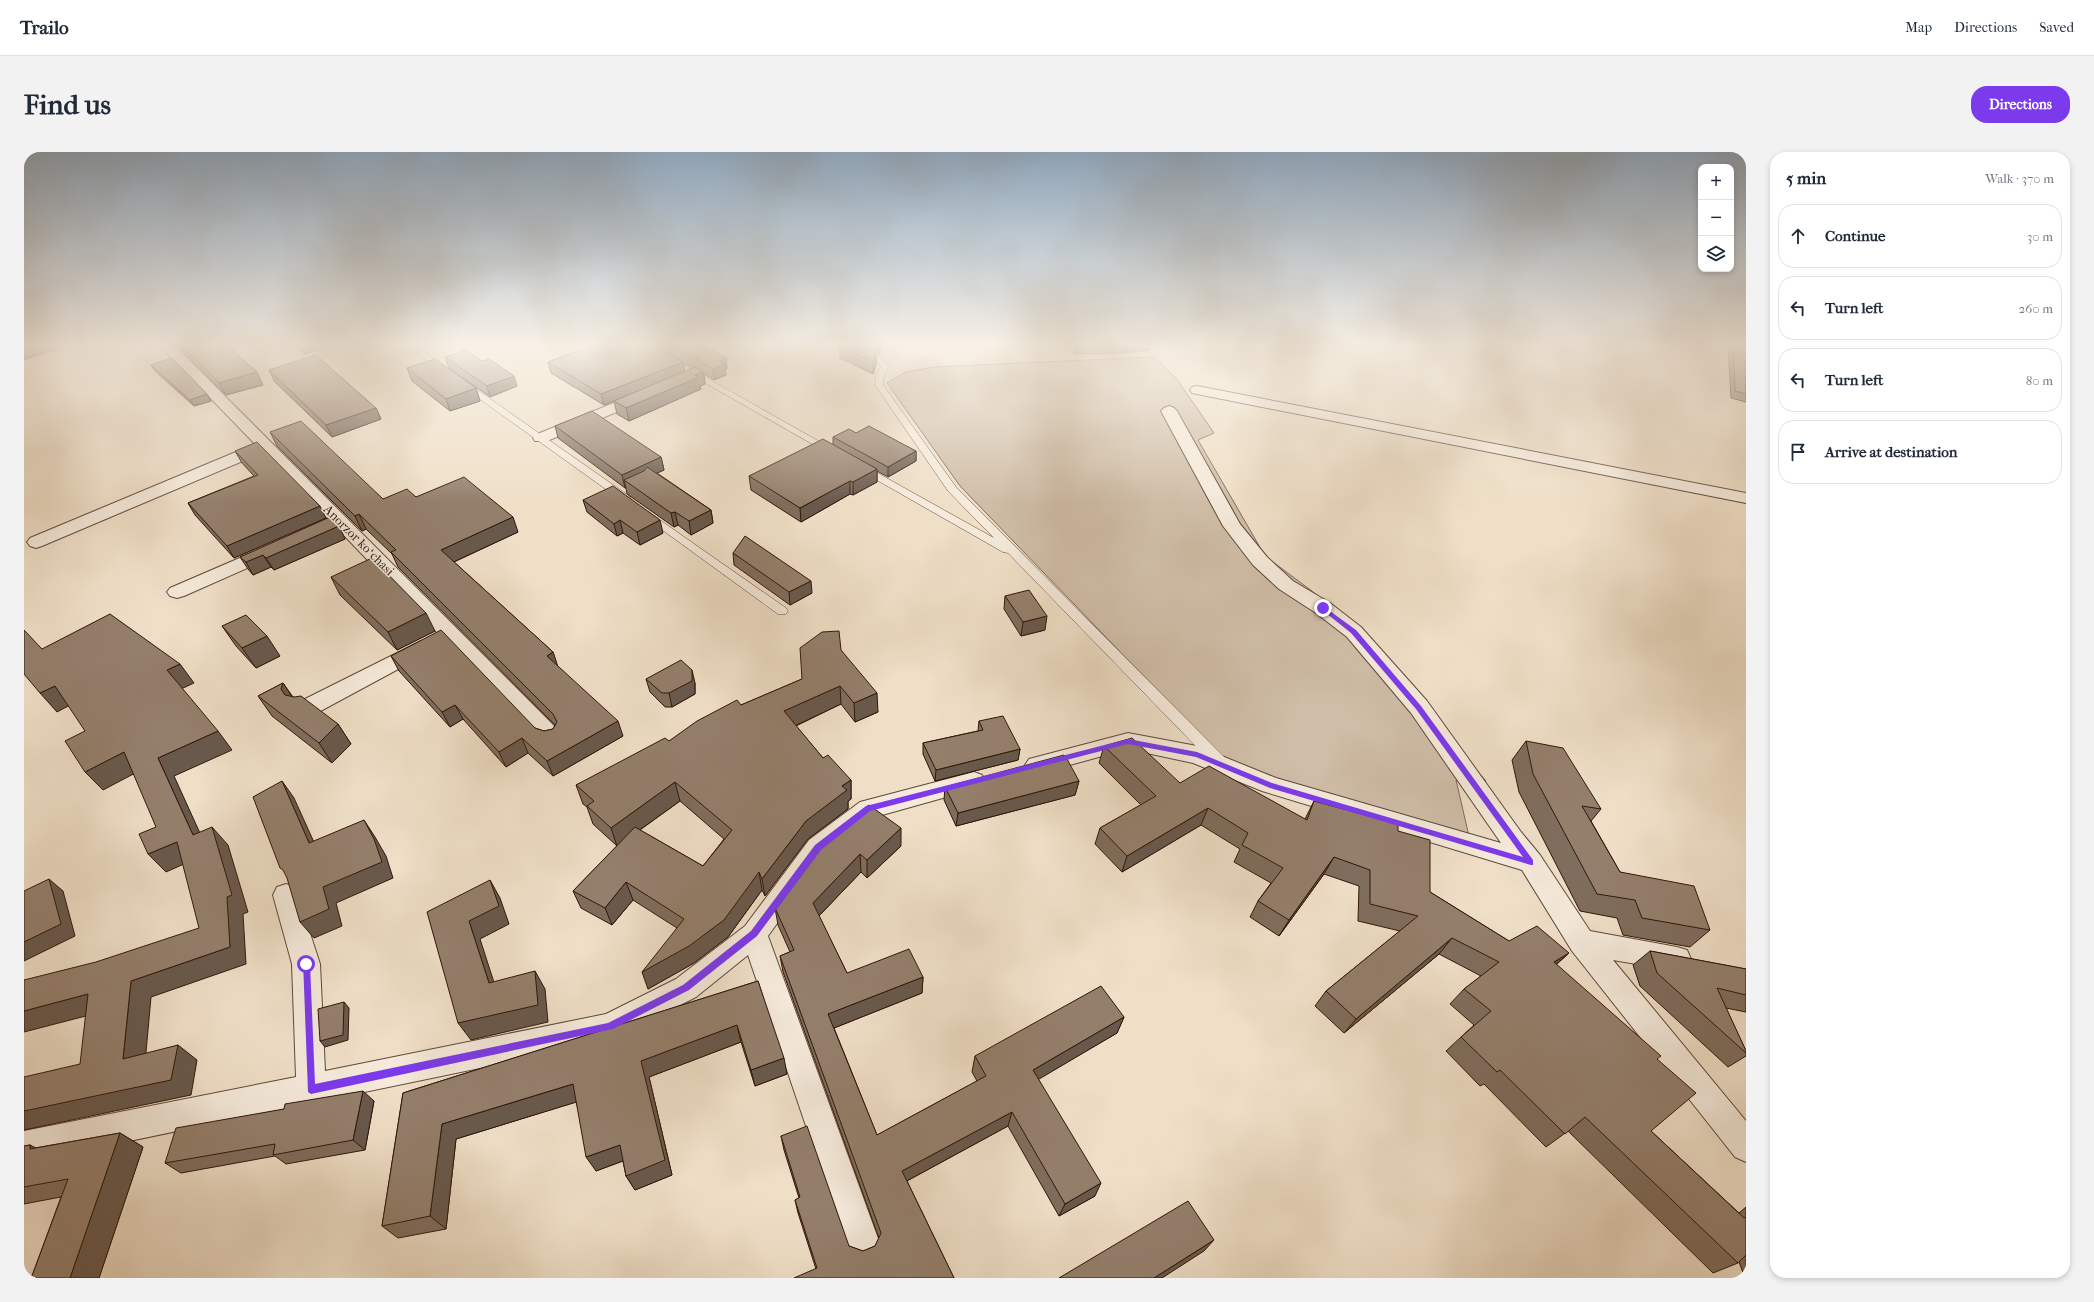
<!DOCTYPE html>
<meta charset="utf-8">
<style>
:root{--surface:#fff;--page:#f2f2f3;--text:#1f2937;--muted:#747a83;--line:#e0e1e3;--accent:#7c3aed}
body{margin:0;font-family:"IM FELL French Canon",serif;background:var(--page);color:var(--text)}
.controls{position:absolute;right:12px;top:12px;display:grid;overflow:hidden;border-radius:8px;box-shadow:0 2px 6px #0003}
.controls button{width:36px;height:36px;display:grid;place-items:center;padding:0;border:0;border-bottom:1px solid var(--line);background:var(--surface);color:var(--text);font:20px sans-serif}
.stop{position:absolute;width:12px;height:12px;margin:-9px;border:3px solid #7c3aed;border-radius:50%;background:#fff}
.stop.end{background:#7c3aed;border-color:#fff;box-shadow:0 1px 4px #0008}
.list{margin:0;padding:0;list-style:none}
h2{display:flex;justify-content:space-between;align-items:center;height:52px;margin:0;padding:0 16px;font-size:17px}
h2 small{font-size:13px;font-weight:400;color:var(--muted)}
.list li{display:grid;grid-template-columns:26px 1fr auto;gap:12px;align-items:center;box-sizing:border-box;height:64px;margin:0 8px 8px;padding:0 8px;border:1px solid var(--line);border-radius:16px}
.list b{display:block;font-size:15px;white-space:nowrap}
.list em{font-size:13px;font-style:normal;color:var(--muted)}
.icon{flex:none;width:22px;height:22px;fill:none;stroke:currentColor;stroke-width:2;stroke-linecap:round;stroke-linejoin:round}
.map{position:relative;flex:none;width:1722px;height:1126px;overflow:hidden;border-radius:16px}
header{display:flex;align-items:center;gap:24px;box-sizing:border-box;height:56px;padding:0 20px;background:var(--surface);border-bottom:1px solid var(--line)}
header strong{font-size:19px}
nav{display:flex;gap:22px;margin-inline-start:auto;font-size:14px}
.intro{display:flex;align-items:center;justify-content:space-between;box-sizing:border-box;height:96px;padding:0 24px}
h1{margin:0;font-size:28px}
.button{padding:10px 18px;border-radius:16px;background:var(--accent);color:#fff;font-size:14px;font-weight:700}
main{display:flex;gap:24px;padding:0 24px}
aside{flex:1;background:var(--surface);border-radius:16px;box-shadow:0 2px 6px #0003}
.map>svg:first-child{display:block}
</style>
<header>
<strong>Trailo</strong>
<nav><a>Map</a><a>Directions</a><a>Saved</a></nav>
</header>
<div class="intro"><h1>Find us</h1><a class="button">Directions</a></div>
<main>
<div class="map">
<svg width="1722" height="1126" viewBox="0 0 1722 1126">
<rect width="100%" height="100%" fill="#efdfc7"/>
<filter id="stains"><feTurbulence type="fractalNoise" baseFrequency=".005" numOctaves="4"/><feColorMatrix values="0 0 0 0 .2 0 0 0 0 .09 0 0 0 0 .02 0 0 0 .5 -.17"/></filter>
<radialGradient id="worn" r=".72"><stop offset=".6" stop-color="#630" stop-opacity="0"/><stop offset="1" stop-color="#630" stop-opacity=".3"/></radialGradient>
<path fill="#cfbda7" stroke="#806a58" d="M1130,205l22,21 38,55 -16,7 67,116 75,56 146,169 -30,-1 15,65 -232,-70 -279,-289 -73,-103 19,-11 28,-5z"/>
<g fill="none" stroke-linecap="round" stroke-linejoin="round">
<g stroke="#604838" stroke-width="1">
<path id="service" d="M383,194h9l34,24 -1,2h-6z
M617,194h9l186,105 -5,3 -3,-1z
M824,194c14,-2 33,9 41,21l-5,8 -1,10 73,102 271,273 2,4 -2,4 -5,1 -5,-1 -209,-215 -5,-1 -144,-82v-4h6l129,72 -46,-47 -73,-106 1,-10 5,-8 -3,-4z
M439,228l166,116 1,2 -1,2h-8l-161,-115v-4z
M623,359l139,97 2,3 -2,3h-8l-135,-98 -1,-2z"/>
</g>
<g stroke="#604838" stroke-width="2">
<path id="minor" d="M136,194h15l383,384 3,6 -3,6 -8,2 -8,-2 -278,-290 -222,94 -6,2 -6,-2 -3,-4 3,-4 225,-94z
M1173,234l549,107v10l-554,-110 -2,-3 2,-3z
M619,239l5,2 3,3 -3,3 -101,42h-12l-2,-3 2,-3z
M1145,254l5,2 3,3 63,113 27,33 26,24 37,22 31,24 66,74 94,131 19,23 50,76 87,16 10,3 4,9 -4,9 -10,3 -64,-11 133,161v41l-11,-5 -163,-206 -50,-81 -260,-79 -69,-28 -65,-14 -91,25 -8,-3 -4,-6 4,-6 99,-26 69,13 79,32 225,65 -90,-130 -64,-76 -31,-24 -37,-24 -26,-24 -30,-39 -62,-115 3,-3z
M248,392l7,2 2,4 -2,4 -95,42 -7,2 -7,-2 -3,-4 3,-4z
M397,489l7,2 3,5 -3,5 -113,61 -8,2 -8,-2 -3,-6 3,-6z
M950,620l8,3 4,6 -4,6 -107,30 -48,37 -59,82 112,308 -5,12 -12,5 -12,-5 -5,-12 -98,-289 -52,42 -87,44 -585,122v-32l272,-54 -4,-113 -19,-69 4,-8 9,-3 9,3 25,77 5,107 281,-57 70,-35 69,-53 64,-86 51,-38z"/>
</g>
<use href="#service" fill="#f5eadb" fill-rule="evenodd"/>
<use href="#minor" fill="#f5eadb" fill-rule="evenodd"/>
</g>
<path fill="#7f6d5d" stroke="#311609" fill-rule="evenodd" d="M153,194h51l35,39 -37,10z
M272,194h33l-25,8z
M567,194h113l22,12 1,11 -2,1 1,5 -12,5 -10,-6 1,10 -5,2 1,3 -72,32 -12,-7 -3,-13 -10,4 -53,-32 -3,-11zM659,211l10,5 -8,4z
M815,194h42l-2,8 -3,-1v11l-3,10 -33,-16z
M1051,194h75l-1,4 -25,3 -50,1z
M1704,194h18v56l-15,-4z
M421,205l72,29 -27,11 -41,-29z
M127,213l56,29 4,7 -17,5 -39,-35z
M383,216l69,20 4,13 -30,10 -38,-30z
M245,218l107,38 5,11 -49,18 -57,-55z
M531,274l106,31 3,13 -7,3 54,37 2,13 -22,12 -13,-10 -4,2 -47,-33 -1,-6h-1l-67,-50z
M246,280l113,67 33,-2 102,35 -64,30 99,90 4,13 66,71 -70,40 -25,-23 -22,14 -43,-48 -13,8 -51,-56 -8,-15 144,72 9,3 9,-2 2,-4 -157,-158 -6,-13 -26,-25 -4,2 -85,-85z
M832,281l60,18v10l-28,16 -11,-6v11l-24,13 -3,-1 -49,28 -50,-32 -2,-14 84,-32v-7z
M211,299l91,67 -92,40 -39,-43 -7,-12 66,-27 -12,-13z
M559,348l80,33 -23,12 -17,-12 -6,3 -30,-24z
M315,374l6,13 -71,31 -3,-3 -18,8 -5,-6 -8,-12z
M709,401l79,40 -22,12 -56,-40z
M307,425l104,54 -38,19 -57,-55z
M981,444l40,34 -24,6 -17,-27z
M198,474l58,30 -24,12 -20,-22z
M817,498l37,62 -23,10 -14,-18 -45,22 27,32 28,22v19l-3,2v8l-40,30 -43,57 -3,-6 -34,47 -34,26 -46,26 29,-61 -44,-28 -21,25 -31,-17 -8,-17 44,-45 -24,-22 -6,-17 -4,-3 -7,-19 93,-44 72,-36 61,-26zM656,649l44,38 -21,27 -63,-36z
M622,527l49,4v11l-23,13h-7l-15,-15z
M259,531l10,14 45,27 13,20 -19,19 -60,-47 -14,-20z
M955,569l41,28 -2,11 -83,21 -12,-27v-11l55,-12z
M1502,589l75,68 -10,12 29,51 90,58 -20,17 -67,-12 -6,-17 -37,-7 -61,-119 -7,-32z
M1080,594l76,37 125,36 9,-18 84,30 32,61 79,49 60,12 -13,12 101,94 -6,72 88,82 7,-6v71h-1l-6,-16 -1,1 -25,10 -145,-142 -22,16 -62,-63 -4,2 -34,-35 15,-14 13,-12 -24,-21 14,-15 17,-13 -42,-22 -95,79 -29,-27 11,-15 74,-60 -42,-10 1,-35 -35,-12 -45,62 -29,-19 8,-16 13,-18 -37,-21 6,-13 -39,-24 -79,47 -27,-28 5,-16 41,-23 -42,-42z
M1055,629l-4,14 -119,31 -12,-26 1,-13z
M803,685l74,9 -34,32 -6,-6 -42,44 28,57 76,4 -1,16 -88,35 43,107 100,-54 -5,-9 3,-16 149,-39 -7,16 -79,46 57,117 -36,20 -51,-90 -101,55 47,97 -138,-9 -18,-56 -3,-13 4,-2 -15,-48 -3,-14 68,110 14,5 12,-5 4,-8 -96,-266 -3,-16 10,-4 -12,-27 -3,-17z
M1626,799l96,18v43l-20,-4 20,43v5l-18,11 -88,-81 -7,-21z
M734,829l29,93 -32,12 -14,-44 -92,35 23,98 -37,15 -9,-14 -3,-15 -27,10 -20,-69 -120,37 -10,90 -48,9 -16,-12 21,-133z
M350,949l-9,49 -79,14 -11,-8 -94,17 -16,-10z
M96,981l23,14 -44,131h-75l8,-2 29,-79 -37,7v-58l6,-1 5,3z"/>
<path fill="#68594c" stroke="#311609" d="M5,194h29l1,2 -35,12v-13z
M277,194h28l-25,8z
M854,194h3l-2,8z
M1102,194h24l-1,4 -25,3z
M852,199v13l-3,10v-12z
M702,206l1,11 -2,1 1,5 -12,5 -1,-11 6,-8z
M659,210l2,11 -81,32 -3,-11z
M233,220l6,13 -37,10 -7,-12z
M679,220l2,12 -5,2 1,3 -72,32 -3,-13z
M490,224l3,10 -27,11 -3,-11z
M452,236l4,13 -30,10 -4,-12z
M183,242l4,7 -17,5 -4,-6z
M352,256l5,11 -49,18 -6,-12z
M892,299v10l-28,16v-10z
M637,305l3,13 -33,15 -7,-5 2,8h-1l-3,-13z
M853,317v13l-24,13v-13z
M826,329v13l-49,28 -1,-14z
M296,354l6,12 -92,40 -7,-12z
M687,358l2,13 -22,12 -2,-14z
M651,360l3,13 -4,2 -3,-14z
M335,362l7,15 -4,2 -7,-15z
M489,365l5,15 -71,33 -6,-15z
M596,368l3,13 -6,3 -3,-12z
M636,368l3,13 -23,12 -3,-13z
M315,374l6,13 -71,31 -8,-12z
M239,403l8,12 -18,8 -7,-13z
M787,429l1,12 -22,12 -1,-13z
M402,461l9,18 -38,19 -9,-18z
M1023,464l-2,14 -24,6 2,-14z
M243,484l13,20 -24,12 -14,-20z
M529,500l5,15 -11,-11z
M156,512l14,19 -13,6 -14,-19z
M668,518l3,13v11l-23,13 -3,-14z
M259,531l13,20 -11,-8 -4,-6z
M31,534l17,18 -15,8 -17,-19z
M816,534l1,18 -55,26 -2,-19z
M853,541l1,19 -23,10 -1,-19z
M431,553l8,14 -13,8 -8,-15z
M594,569l5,15 -70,40 -6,-15z
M314,572l13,20 -19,19 -13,-20z
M194,579l14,19 -58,26 35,77 -16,-18 -35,-77z
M498,586l6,15 -22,14 -7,-15z
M996,597l-2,11 -83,21 1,-11z
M100,600l17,18 -38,20 -18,-18z
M827,628v19l-3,2v8l-40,30 -43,57 -3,-17 44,-58 36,-35z
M258,629l12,17 28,62 -13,-17z
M1055,629l-4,14 -119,31 2,-13z
M651,630l5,19 -63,45 -6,-18z
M1184,656l-7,17 -79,47 5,-16z
M340,668l11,17 11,19 7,22 -57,25 6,23 -28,12 -14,-16 23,-35z
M188,675l16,18 20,67 -5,2 3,50 -95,33 -7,77 -21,-15 8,-78 99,-34z
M877,676v18l-34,32v-18z
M153,690l16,18 -27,12 -18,-18z
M836,702l1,18 -47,49 -1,-18z
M1310,705l-10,17 -45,62 10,-16z
M735,720l3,18 -34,47 -34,26 -46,26 -6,-17z
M25,727l14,12 12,45 -51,25v-19z
M466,728l10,18 9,26 -29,15 20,62 -11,-18 -20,-62z
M602,730l7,18 -21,25 -7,-17z
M1428,786l-13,16 -95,79 12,-14z
M1545,801l-17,15 2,-6z
M511,819l10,18 3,33 -77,18 -13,-17z
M899,825l-1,16 -93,37 -1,-16z
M64,842l21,16 -85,22v-21z
M320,850l5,6 -1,32 -23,7 -5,-6z
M1100,865l-7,16 -88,52 4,-15z
M713,873l4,17 -92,35 23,98 -37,15 -9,-14 15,-115z
M154,893l19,15 -6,35 -167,35v-19z
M760,906l3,16 -32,12 -4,-16z
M549,932l10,16 -127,39 -10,90 -16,-13 12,-92z
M339,939l11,10 -9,49 -12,-10z
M988,960l-4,14 -107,58 1,-13z
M96,981l23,14 -44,131h-29z
M6,993l25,13 -25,-9z
M596,993l8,14 -32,12 -10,-14z
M1077,1031l-6,13 -36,20 6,-12z
M1190,1088l-10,11 -42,27h-8z"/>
<path fill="#947f6c" stroke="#311609" d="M158,194h46l29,26 -38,11z
M567,194h63l29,16 -82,32 -53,-32z
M646,194h34l22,12 -7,3 6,3 -12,5 -11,-6 -3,-4 -7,-1z
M816,194h26l10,5 -3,11z
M1709,194h13v48l-11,-3z
M441,198l17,11 7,-2 25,17 -27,10 -42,-29z
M292,203l60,53 -50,17 -57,-55z
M148,206l35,36 -17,6 -39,-35z
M411,207l41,29 -30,11 -39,-31z
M671,215l8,5 -8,3 4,2 -73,31 -12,-7z
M568,259l69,46 -39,18 -67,-49z
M277,269l82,78 24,-10 9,8 48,-20 49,40 -72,33 112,102 -6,4 71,65 -71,40 -25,-23 -23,14 -44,-47 -13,7 -51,-56 50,-26 94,98 9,3 9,-2 4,-7 -4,-8 -162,-162 5,-2 -37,-36 -4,2 -85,-84z
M845,274l47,25 -28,16 -55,-30 16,-8 7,4z
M799,287l54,30 -24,13 -3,-1 -50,27 -51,-32z
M233,290l63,64 -93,40 -39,-43 70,-28 -23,-24z
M623,315l64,43 -22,11 -14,-9 -4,1 -47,-33 20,-9z
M589,334l47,34 -23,12 -17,-12 -6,4 -31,-24z
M306,365l9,9 -73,32 -3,-3 -17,7 -6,-5z
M721,384l66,45 -22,11 -56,-39z
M348,406l54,55 -38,19 -57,-55z
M1005,438l18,26 -24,6 -18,-26z
M86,462l70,50 -13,6 51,61 -60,27 35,77 19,-8 20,68 -5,2 3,50 -99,34 -8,78 55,-14 -7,35 -147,31v-34l56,-13 8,-70 -64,17v-31l72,-18 103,-34 -22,-86 -29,12 -9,-20 17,-7 -32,-75 -39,20 -20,-31 20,-10 -30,-45 -15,7 -16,-19v-44l18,19z
M222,463l21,21 -25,12 -20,-22z
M815,479l2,19 36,43 -23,10 -14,-17 -56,25 39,47 5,-3 23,25 -9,6 5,4 -41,31 -44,58 -3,-7 -35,48 -35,26 -47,26 42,-53 -58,-37 -21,26 -32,-17 62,-64 68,39 29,-36 -57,-48 -64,46 -24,-22 7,-5 -18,-16 89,-47 4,3 28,-20 40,-21 4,5 61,-26 -2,-31 22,-16z
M657,508l11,10v11l-23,12h-7l-16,-14z
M259,531l-2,6 4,6 9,2 7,-1 37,28 -19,19 -61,-47z
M979,564l17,33 -84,21 -13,-27 60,-13 -4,-9z
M1108,586l48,45 29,-17 98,54 7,-19 84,23v7l32,9v52l79,49 28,-15 32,27 -15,9 107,94 -4,3 39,34 -45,38 93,87 2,-1v38l-8,8 -153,-146 -20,17 -65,-64 -3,2 -36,-35 30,-26 -27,-22 35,-27 -47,-24 -96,81 -30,-28 92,-75 -48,-12v-34l-36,-13 -45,63 -31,-19 25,-33 -41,-23 6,-12 -40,-25 -81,48 -27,-28 56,-32 -52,-50z
M1502,589l37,7 38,61 -19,-3 38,66 74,14 16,44 -68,-12 -7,-18 -38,-6 -64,-120z
M1040,603l3,4 12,22 -121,32 -13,-26z
M258,629l27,62 55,-23 10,19 8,23 -59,25 6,22 -29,13 -13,-44 -4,-8 -3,-2 -27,-71z
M845,653l32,23 -34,32 -7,-6 -47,49 34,70 62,-24 14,28 -95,37 49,121 109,-59 -11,-20 126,-70 23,31 -91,53 68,113 -36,21 -53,-92 -110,59 52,107h-160l23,-10 -22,-68 5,-3 -19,-61 26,-10 42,120 14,5 12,-5 6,-13 -101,-277 14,-6 -19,-42 52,-71z
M25,727l12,45 -37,18v-51z
M466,728l9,26 -30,15 20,62 46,-12 3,34 -80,18 -31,-111z
M1626,799l96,18v26l-29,-7 29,63v2l-89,-80z
M734,829l26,77 -33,12 -14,-45 -96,36 24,99 -39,16 -6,-31 -34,12 -13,-73 -131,40 -12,92 -48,10 21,-133z
M320,850l-1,33 -23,6 -2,-32z
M339,939l-10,49 -80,15 2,-11 -110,19 11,-35 108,-19 1,-5z
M96,981l-50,145h-46v-1l8,-1 36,-97 -44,8v-41l6,-1v4z
M1164,1049l26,39 -60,38h-95z"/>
<linearGradient id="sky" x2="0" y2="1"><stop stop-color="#91aac1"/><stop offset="0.55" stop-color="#f8f1e6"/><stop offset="1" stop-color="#f8f1e6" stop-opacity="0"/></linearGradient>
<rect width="1722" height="351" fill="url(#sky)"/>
<path fill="#7c3aed" d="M1299,454l33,24 65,76 112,154v5h-2l-261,-77 -74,-31 -68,-13 -258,67 -49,39 -64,86 -68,54 -76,39 -302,65 -3,-2 -5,-131h6l1,3 5,120 293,-61 75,-38 68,-54 64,-86 51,-39 262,-67 69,13 75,31 251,74 -107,-148 -65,-76 -30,-24z"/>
<g text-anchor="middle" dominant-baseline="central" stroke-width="3" stroke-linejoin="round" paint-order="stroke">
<g font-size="13" fill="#311609" stroke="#f5eadb">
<text transform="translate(335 388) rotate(45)">Anorzor koʻchasi</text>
</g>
</g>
<rect width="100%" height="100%" filter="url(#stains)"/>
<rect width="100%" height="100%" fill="url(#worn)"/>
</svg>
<div class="controls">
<button>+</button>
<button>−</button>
<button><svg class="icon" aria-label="layers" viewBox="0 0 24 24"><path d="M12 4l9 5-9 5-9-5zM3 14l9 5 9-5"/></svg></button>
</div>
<div class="stop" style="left:282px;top:812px"></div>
<div class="stop end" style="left:1299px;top:456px"></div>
</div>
<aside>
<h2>5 min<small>Walk · 370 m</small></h2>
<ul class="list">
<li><svg class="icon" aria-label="ahead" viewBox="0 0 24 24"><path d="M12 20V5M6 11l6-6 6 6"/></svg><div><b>Continue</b></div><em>30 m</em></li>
<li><svg class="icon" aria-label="left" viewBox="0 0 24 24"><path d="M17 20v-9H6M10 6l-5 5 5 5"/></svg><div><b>Turn left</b></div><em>260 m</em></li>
<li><svg class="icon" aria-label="left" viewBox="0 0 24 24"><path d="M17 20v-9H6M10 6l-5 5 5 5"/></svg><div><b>Turn left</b></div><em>80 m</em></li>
<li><svg class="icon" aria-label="arrive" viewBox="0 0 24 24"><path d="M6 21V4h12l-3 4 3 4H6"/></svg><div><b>Arrive at destination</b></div></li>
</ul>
</aside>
</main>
